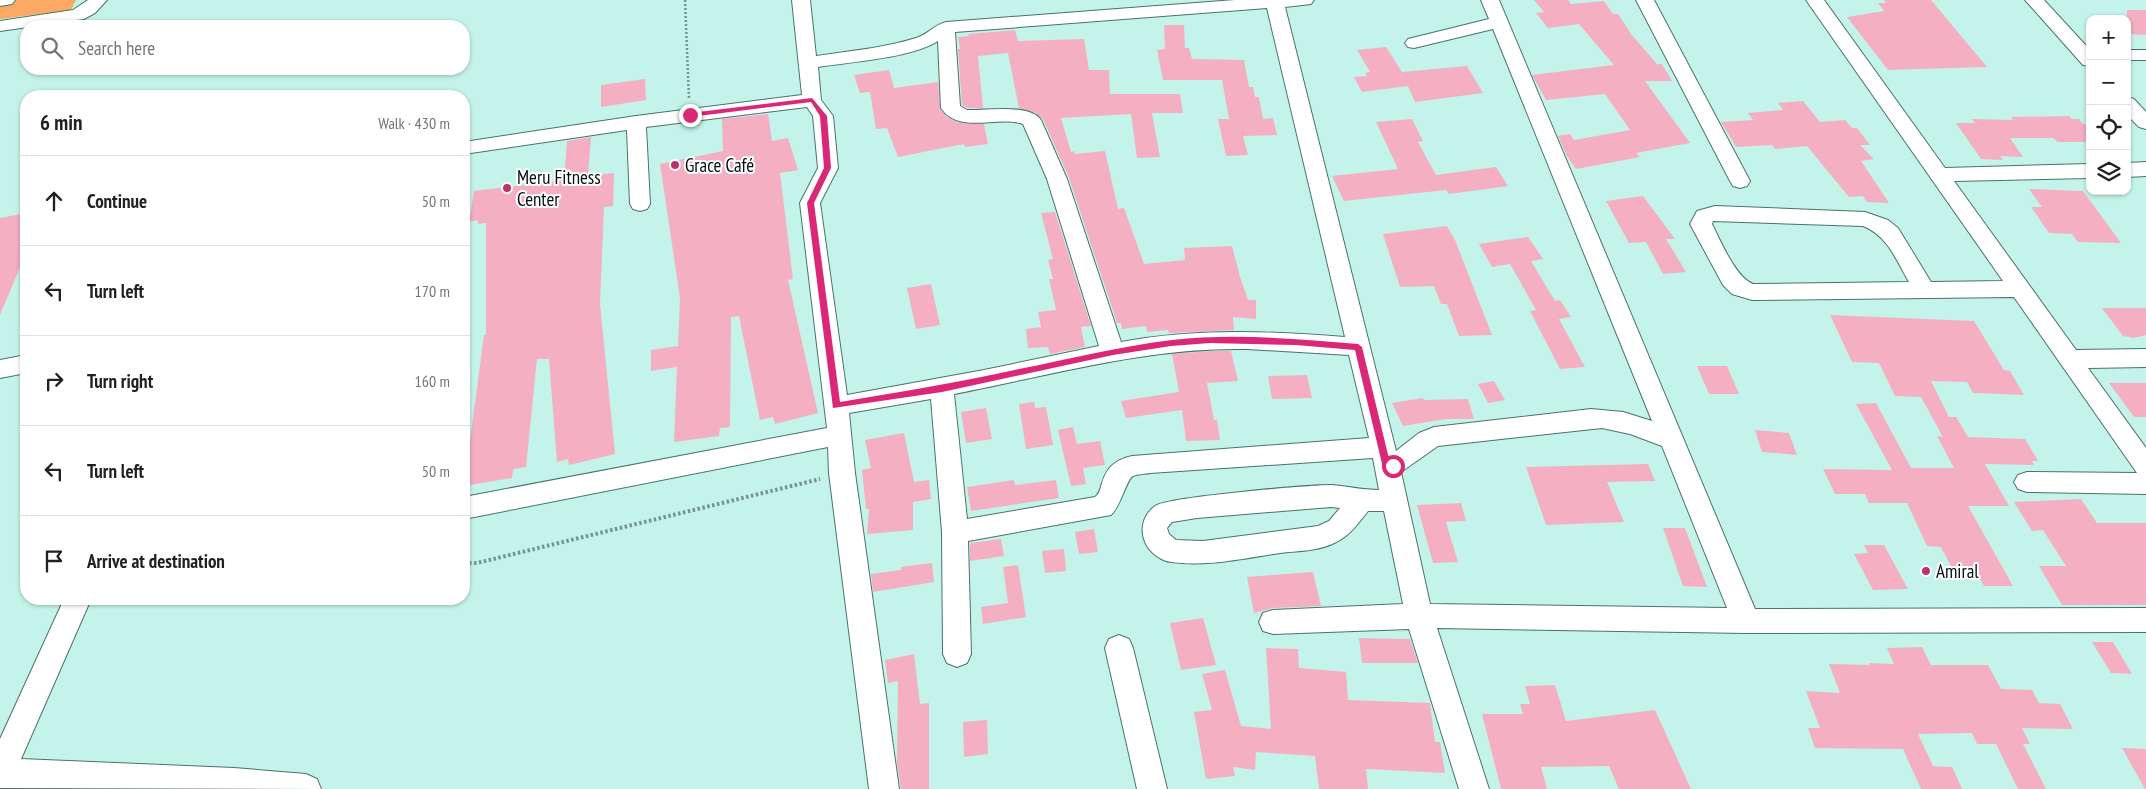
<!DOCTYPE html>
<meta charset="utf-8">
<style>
:root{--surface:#fff;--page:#f6f6f6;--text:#202124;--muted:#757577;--line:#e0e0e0}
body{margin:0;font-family:"PT Sans Narrow",sans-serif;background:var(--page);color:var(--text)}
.controls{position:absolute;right:15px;top:15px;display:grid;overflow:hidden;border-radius:10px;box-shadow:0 1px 4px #0004}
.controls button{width:45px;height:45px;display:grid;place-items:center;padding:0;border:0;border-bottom:1px solid var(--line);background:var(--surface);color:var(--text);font:25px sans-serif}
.stop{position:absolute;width:15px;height:15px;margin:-11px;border:4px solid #db2777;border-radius:50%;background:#fff}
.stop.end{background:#db2777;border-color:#fff;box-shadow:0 1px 5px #0008}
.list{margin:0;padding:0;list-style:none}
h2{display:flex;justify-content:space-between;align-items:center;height:65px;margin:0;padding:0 20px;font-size:21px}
h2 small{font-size:16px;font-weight:400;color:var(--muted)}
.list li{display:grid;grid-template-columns:32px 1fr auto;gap:15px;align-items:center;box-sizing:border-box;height:90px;padding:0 20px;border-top:1px solid var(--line)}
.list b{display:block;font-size:19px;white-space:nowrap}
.list em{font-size:16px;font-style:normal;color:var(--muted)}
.icon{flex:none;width:28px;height:28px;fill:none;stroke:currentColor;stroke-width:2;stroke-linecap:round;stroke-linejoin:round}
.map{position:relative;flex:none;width:2146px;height:789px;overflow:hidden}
.search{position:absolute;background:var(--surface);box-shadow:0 1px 4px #0004;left:20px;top:20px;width:450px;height:55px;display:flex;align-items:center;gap:12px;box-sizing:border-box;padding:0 18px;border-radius:20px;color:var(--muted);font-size:19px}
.panel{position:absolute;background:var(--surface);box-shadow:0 1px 4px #0004;left:20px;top:90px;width:450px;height:515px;border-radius:20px}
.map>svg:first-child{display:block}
</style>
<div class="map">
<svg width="2146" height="789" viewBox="0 0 2146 789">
<rect width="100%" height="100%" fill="#c4f4e9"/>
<path fill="#fcaa63" d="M0,0h76l-5,10 -71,9z"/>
<path fill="#f4afc3" d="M1534,0h34l3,4 33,-3 9,13h5l13,20 26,30h5l10,17h-27l45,62 -54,10 4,4 -64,12 -9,-13 -9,-20 12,-2 4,6 56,-10 -25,-36 -59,6 -14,-25 82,-10 -35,-41 -31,4 -12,-15 8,-1z
M1884,0h47l56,67 -99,3 -41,-53 37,-6 -6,-8h8z
M2127,10h19v25l-19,-1z
M1164,25h20l1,23h4l3,11 52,1 5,27h4l2,10h4l4,22 10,-1 4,17 -34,1 5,19 -22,1 -8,-37h11l-7,-39h-59l-6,-30 8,-1z
M1015,30l3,11 66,-2 5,31h20l1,24h70l3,19h-31l8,44 -23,1 -6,-44 -70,4 10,34 3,-1 1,3 30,-3 13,58 6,-1 20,56 41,-4 -1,-12 48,-2 8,31 8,23h8v19l-23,-2 1,13 -65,3 -1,-3 -21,2 -1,-6 -24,3 -1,-6h-4l-48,-145 -26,-59 -7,-6 -17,-5 -11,-55 -30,3 5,52h-15l-6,-3 -4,-56h2l-2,-12 11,-1 -1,-2z
M1386,47l16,25 65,-6 16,27 -68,9 -7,-16 -46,6 -8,-15 13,-1 -2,-3 5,-1 -13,-22z
M889,70l5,18 44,-6 2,27 7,8 10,5 27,2 4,20 -23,3 -1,-3 -66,13 -11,-29 -11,1 -6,-37 -10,1 -6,-18z
M645,79l1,21 -45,7v-22z
M1803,101l17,21 25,-2 7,8h5l13,17h-10l14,14 -13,2 28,42 -22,-1 -4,-6 -14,1 -42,-51 -32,3 -3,-4 -36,2 -15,-25 32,-2 -5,-7 35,-3 -5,-7z
M768,114l4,27 16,-3 10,32 -18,3 13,106 -5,1 30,133 -43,11 -2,-7 -13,3 -21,-104 -8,1 -1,110 -10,1 -1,8 -45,6 3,-75 -26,4v-21l27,-4 2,-48 -20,-134 63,-13 -1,-32z
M2069,116l3,3h7l4,5h7v18h-32l-5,-4h-43l13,19 -23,-1 3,4 -22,-1 -25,-36h19l-3,-4 41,1 -2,-3z
M1412,119l11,22 -5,1 18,33 60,-8 12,19 -59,8 -3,-4 -102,11 -12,-25 66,-7 -22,-47z
M591,137l-3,39 26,-3 -1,33 -9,1 -4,97 15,150 -46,11 -1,-6 -11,3 -8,-103h-12l-11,108 -13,2 -1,9 -48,8 20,-151h2v-112l-8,1v-4l-9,2 5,-31 90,-11 3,-39z
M2029,189l54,2 38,52 -43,-1 -6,-8 -23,-1 -18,-26h11z
M1643,196l32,43h-9l20,33 -23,2 -17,-32 -17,1 -23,-42z
M1055,212l36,114 -10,1 4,20 -35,7 -2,-7 -20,1 -2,-19 15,-2 -3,-15 18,-2 -7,-31h4l-5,-19 5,-1 -12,-46z
M26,213v40l-26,62v-97z
M1447,226l8,14 37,95 -33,1 -12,-32h-6l-7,-18 -34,1 -17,-53z
M1528,237l15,22 -12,2 24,40 5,-1 11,17 -12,2 26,48 -25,2 -30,-58 6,-1 -26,-46 -18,3 -13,-23z
M931,284l9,41 -24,4 -9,-41z
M2102,308h44v27l-13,3 -10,-2z
M1830,315l144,6 30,49 6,1 14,24 -51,-2 -6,-11 -36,-1 18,36h7l12,20 57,2 13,22h-6l2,4 -49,-1 24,42h-41l45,80h-29l-7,-12h-22l-14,-27 -14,-1 -20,-43h-38l-4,-9h-30l-12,-25 69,1 -36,-66 20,-1 35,65h43l-17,-32 6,1 -22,-40 -26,-1 -16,-33 -27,-1z
M1210,351h21l7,30 -31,2 7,37h3l3,20 -34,1 -4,-31 -56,8 -5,-17 58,-9 -7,-38z
M1697,366h30l12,28h-30z
M1307,375l5,23 -40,1 -4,-23z
M1494,381l11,19 -17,3 -10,-19z
M2109,383h37v34h-12z
M1423,398l1,2 44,-1 6,20h-28l-43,7 -11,-23z
M1034,402l1,6 11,-1 7,38 -27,4 -7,-45z
M986,408l6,31 -26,4 -5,-31z
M1073,427l4,17 23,-3 5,24 -22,3 3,16 -15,2 -13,-56z
M1755,430l34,3 8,22 -35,-3z
M904,433l10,49 15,-2 2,19 -18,3v28l-46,4 2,-25h-3l-4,-39 9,-2 -6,-28z
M1648,464l7,17 -48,1 17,40 -78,3 -20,-58z
M1014,480l1,5 41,-5 3,18 -88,13 -4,-24z
M2081,499l16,24h49v82h-84l-23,-39h27l-23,-36 -11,1 -18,-29z
M1461,503l5,18 -20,1 12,40 -25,1 -16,-58z
M1663,528h22l22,59 -24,-1z
M1094,529l4,23 -19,2 -4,-22z
M1001,539l3,17 -34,5v-18z
M1864,545h20l24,44 -35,1 -19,-36 14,-1z
M1064,549l2,22 -21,2 -3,-22z
M932,563l2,19 -61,10 -2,-18 30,-4v-3z
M1018,565l8,52 -43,7 -2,-17 27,-4 -5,-36z
M1313,572l8,34 -48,2 -19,5 -7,-36z
M1203,618l13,47 -35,5 -11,-47z
M1359,638l51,1 8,24h-56z
M2092,642h21l19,32 -21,-1z
M1922,647l9,18h57l13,24 31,1 7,13 21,1 13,25 -51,-1 8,16h-7l23,45h-28l-22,-45h-19l-5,-11 -54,1 15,32 19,1 10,22h-41l-18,-40 -88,-1 -7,-20h12l-14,-37 34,2 -11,-29 41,1 -1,-2 25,1 -7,-16z
M1266,648l32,1 1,19 47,4 2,28 82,3 5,39h5l5,31 -79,-4 2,20h-49l-4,-33 -59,-4 -1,18 -22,-3 2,9 -29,3 -12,-67 18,-2 -10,-36 23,-4 16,56 30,3z
M914,654l6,50 9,-1v86h-28l-4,-26 1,-82 -10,2 -3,-23z
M1555,685l11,36 89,-11 36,79h-72l-10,-23 -68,1 6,22h-46l-19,-75h41l-3,-10h10l-5,-18z
M987,720l1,34 -24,3 -1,-35z
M2122,748l24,1v40h-1z"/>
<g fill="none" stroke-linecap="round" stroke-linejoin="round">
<g stroke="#48736b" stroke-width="2">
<path id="minor" d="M0,0h15l-3,4 -12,2z
M88,0h19l-12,13 -11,6 -84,12v-10l73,-11z
M792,0h18l6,56c33,-5 68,-8 100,-18 11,-3 18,-13 30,-16l289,-22h79l-3,4 -26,3 111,444 23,-18 15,-6 157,-18 32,3 29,9 -159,-392 -79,19 -6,-1 -3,-4 3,-4 81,-20 -8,-19h18l256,609 391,-1v24l-400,1 -309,-5 52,161h-30l-50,-160 -136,5 -10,-3 -4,-9 4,-9 10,-3 130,-6 -19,-93h-16c-11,14 -19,26 -36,33 -15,7 -35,7 -52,9 -35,5 -73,14 -109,9 -9,-1 -19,-8 -24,-16 -8,-14 -5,-30 8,-40 11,-9 154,-21 176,-21 16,1 31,5 48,5l-6,-32 -223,15c-5,1 -12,1 -17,3 -6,2 -12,30 -22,39l-143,26 3,113 -4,9 -10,4 -10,-4 -4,-9 -1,-122 -11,-133 -82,14 6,60 44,316h-30l-40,-316 -1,-26 -364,72v-22l363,-69 -27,-225 18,-35 -5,-52 -6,-9 -161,20 4,77 -3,5 -7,2 -7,-2 -3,-5 -3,-74 -163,24v-12l172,-26 166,-21zM1267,8l78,329c-76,-6 -149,-9 -224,5l-54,-163 -26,-59c-11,-17 -56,-9 -74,-10l-7,-4 -5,-74zM938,41l3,67c18,27 56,7 82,16l24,55 52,167 -115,24 -137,25 -27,-192 18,-35 -5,-52 -12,-16 -3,-33c32,-5 94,-9 120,-26zM1247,349l102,6 20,83 -237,18c-17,4 -25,11 -30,27 -2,6 -2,10 -7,14l-128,22 -13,-125c98,-19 193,-47 293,-45zM1602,428l28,6 32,12 65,162 -297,-4 -29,-132 37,-26zM1331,507l9,1 -11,13 -11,5 -115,15 -27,-1 -7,-6 -2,-6 5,-6 25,-4z
M1636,0h18l96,181 -3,5 -7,2 -7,-2 -3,-5z
M1806,0h18l121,168 145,-4v14l-136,3 122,169 70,-1v18l-58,1 58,80v46l-119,-2 -9,-3 -4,-7 4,-7 9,-3 110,1 -123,-176 -262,3 -20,-6 -9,-9 -33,-61 7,-13 18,-5 150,6 23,8 10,8 33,54 72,-1zM1713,221l150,5c25,10 33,34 46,56l-156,2c-17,-6 -33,-44 -41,-60z
M2025,0h19l46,50v16l-7,-1z
M2127,50h19v10h-19z
M2127,97l7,2 12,13v17l-7,-2 -12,-12z
M2146,162v14l-19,1v-14z
M26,355v18l-26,5v-18z
M64,599h27l-70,160 213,9 72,6 11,5 4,10 -321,-1v-49z
M1119,635l10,4 4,9 34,141h-30l-32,-141 4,-9z"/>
</g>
<path stroke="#73958e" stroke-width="2.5" stroke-dasharray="2 2" stroke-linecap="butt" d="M685,0l4,99"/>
<path stroke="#73958e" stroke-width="4" stroke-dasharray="2.5 2.5" stroke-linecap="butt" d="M464,563h13l343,-84"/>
<use href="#minor" fill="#fff" fill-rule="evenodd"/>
</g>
<path fill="#db2777" d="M812,98l15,18 4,52 -17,35 26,199c60,-10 120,-20 179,-33 51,-10 102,-23 153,-29 62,-7 125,-1 186,4l4,3 28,116h6v5l-9,3 -4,-3 -28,-118 -59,-5 -86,-2 -39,3 -58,9 -171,37 -109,16 -26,-205 17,-35 -4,-52 -9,-14 -121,15 -3,-2 3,-2z"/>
<g fill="#bc326b" stroke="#fff" stroke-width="2">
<circle cx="675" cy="165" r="5"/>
<circle cx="507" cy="188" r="5"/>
<circle cx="1926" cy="571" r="5"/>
</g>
<g text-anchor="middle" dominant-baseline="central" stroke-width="4" stroke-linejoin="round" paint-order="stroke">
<g font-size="19" fill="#02110e" stroke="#fff" text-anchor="start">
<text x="685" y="165">Grace Café</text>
<text x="517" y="177">Meru Fitness<tspan x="517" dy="22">Center</tspan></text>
<text x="1936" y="571">Amiral</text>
</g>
</g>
</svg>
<div class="controls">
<button>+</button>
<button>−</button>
<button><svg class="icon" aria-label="locate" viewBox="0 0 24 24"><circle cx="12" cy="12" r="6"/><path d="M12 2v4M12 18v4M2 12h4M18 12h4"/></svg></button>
<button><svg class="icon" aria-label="layers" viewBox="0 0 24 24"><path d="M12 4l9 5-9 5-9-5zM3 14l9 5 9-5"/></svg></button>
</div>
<div class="stop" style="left:1393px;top:466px"></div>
<div class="stop end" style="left:690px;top:115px"></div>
<div class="search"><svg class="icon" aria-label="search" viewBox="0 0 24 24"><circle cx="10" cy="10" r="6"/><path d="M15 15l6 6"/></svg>Search here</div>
<section class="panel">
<h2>6 min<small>Walk · 430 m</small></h2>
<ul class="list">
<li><svg class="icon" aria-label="ahead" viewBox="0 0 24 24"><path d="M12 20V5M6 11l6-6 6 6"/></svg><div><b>Continue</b></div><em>50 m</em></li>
<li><svg class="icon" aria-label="left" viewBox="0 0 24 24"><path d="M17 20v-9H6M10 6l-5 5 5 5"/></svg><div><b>Turn left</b></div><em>170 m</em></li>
<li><svg class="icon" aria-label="right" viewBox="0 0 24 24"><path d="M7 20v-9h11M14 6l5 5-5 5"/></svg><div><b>Turn right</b></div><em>160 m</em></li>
<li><svg class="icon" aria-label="left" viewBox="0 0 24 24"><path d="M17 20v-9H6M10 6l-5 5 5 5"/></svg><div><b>Turn left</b></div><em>50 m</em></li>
<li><svg class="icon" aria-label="arrive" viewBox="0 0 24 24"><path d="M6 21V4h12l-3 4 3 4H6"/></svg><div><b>Arrive at destination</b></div></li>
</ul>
</section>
</div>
